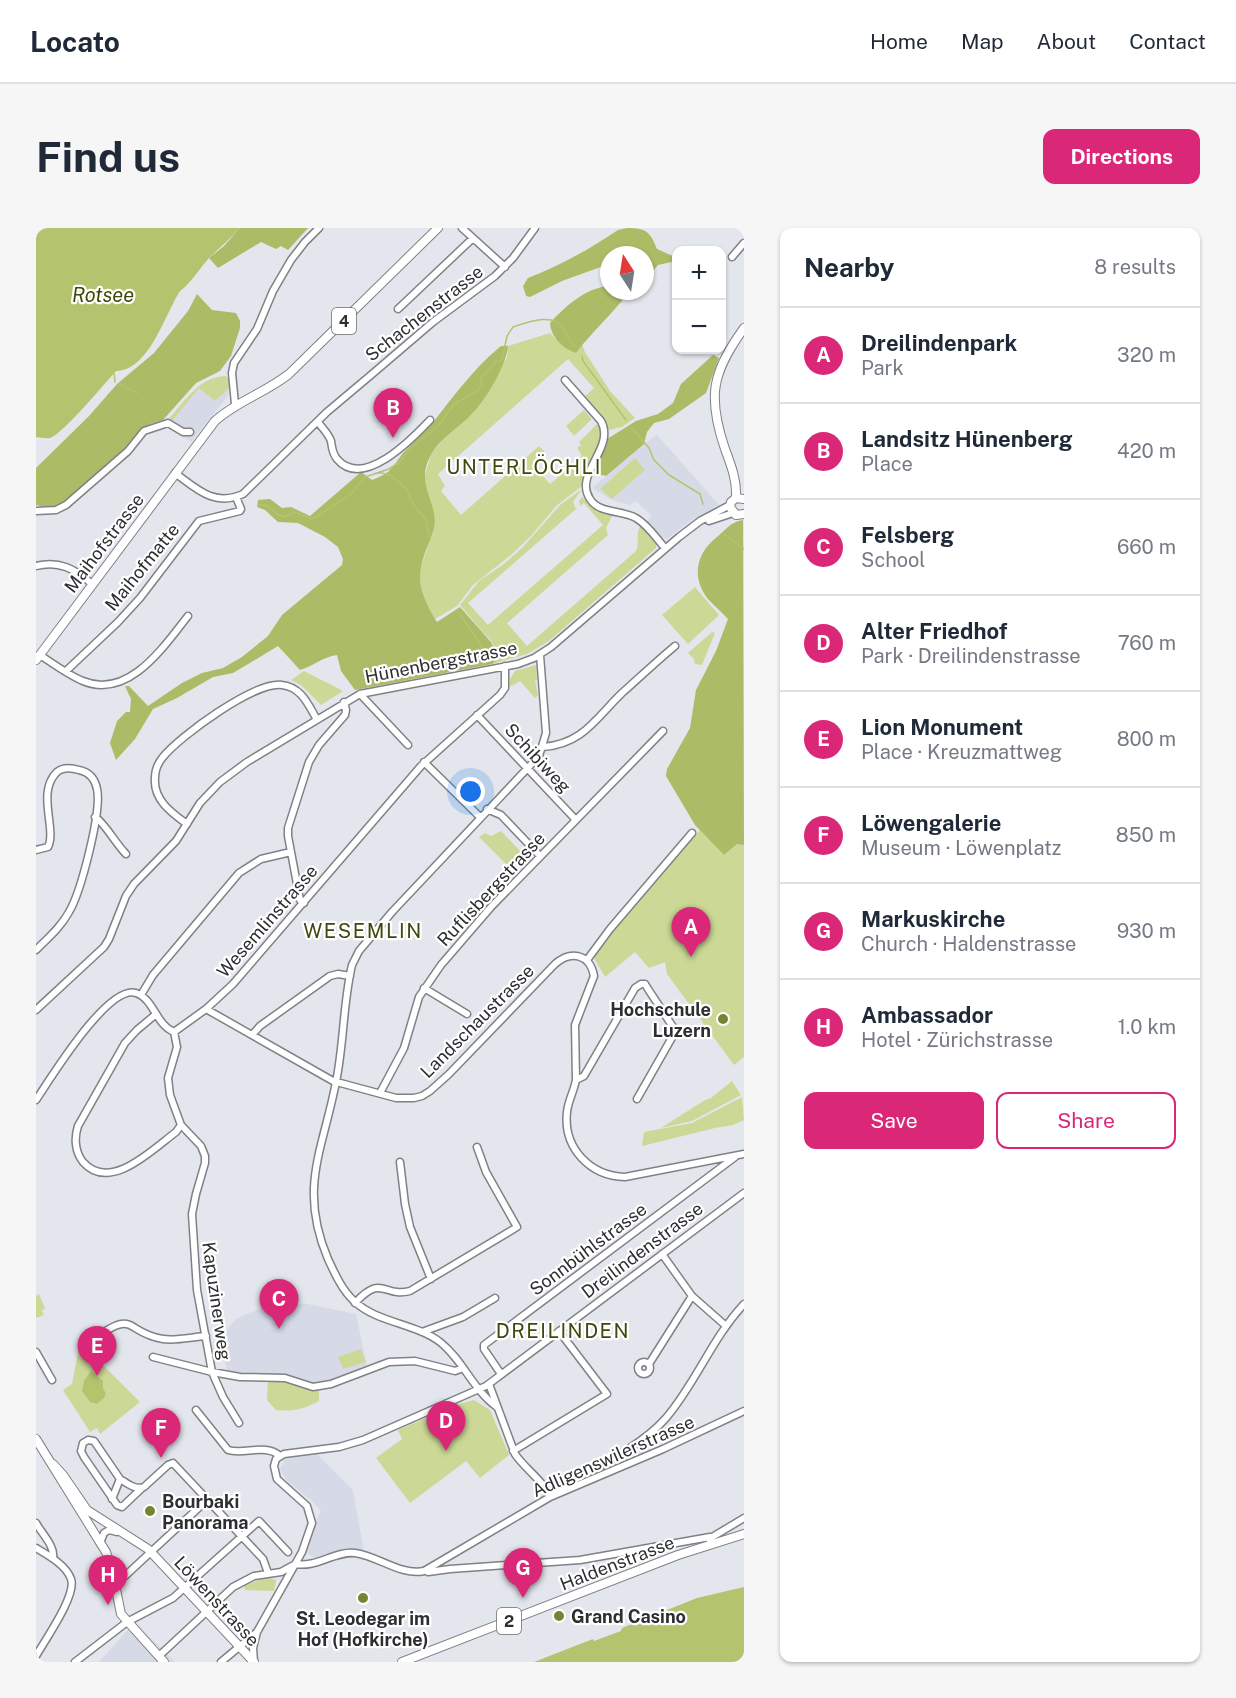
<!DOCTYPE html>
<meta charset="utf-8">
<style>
:root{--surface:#fff;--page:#f6f6f7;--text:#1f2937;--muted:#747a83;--line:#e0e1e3;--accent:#db2777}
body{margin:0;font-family:"Public Sans",sans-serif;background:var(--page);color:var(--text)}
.controls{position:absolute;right:18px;top:18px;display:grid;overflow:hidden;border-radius:12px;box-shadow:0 2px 4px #0004}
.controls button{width:54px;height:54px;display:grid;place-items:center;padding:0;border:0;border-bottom:2px solid var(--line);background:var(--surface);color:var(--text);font:30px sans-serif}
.compass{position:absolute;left:564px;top:18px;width:54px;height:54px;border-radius:50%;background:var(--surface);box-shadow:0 2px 4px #0004;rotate:348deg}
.you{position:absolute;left:435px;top:564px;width:21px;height:21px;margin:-15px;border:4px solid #fff;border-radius:50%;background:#1a73e8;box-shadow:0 0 0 9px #1a73e833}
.badge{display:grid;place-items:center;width:39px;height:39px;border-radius:50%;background:var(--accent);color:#fff;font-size:20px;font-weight:700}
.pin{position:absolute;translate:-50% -50px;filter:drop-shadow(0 2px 3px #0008)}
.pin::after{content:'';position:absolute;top:32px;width:21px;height:18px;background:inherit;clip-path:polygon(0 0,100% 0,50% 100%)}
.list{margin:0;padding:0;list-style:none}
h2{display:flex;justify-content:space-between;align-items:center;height:78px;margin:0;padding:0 24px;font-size:26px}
h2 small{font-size:20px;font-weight:400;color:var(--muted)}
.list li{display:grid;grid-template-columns:39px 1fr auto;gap:18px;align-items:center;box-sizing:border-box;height:96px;padding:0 24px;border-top:2px solid var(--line)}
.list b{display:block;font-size:22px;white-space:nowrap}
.list p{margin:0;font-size:20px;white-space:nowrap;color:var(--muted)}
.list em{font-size:20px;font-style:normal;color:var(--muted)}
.actions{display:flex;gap:12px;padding:18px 24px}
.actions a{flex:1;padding:14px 0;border:2px solid var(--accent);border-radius:12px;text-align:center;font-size:21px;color:var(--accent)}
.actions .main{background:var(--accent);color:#fff}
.map{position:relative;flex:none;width:708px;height:1434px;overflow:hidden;border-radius:12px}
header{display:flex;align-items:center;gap:36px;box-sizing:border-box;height:84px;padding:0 30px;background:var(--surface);border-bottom:2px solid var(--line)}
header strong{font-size:28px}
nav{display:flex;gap:33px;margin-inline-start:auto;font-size:21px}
.intro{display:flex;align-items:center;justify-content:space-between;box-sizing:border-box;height:144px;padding:0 36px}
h1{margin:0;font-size:42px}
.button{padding:15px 27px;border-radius:12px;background:var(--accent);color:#fff;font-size:21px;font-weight:700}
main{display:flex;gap:36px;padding:0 36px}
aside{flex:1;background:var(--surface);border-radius:12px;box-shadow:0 2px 4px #0004}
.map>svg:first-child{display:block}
</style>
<header>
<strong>Locato</strong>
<nav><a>Home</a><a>Map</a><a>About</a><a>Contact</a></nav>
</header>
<div class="intro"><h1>Find us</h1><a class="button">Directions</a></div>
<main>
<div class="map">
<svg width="708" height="1434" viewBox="0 0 708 1434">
<rect width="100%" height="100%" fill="#e3e6ec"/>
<path fill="#d5dae6" d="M163,160l16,12 14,-12 -1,8 -37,46 -26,-16z
M621,207l63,71 -30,15 -23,18 -8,-2 -13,-15 6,-6 -16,-15 -6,4 -18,-5 -20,-12 52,-44z
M234,1076h37l49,10 11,53 -43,16 -12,2 -84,-12 -10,-32 18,-22z
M281,1226l36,36 11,62 -47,9 -10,-9 8,-24 2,-10 4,-7 -10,-11 -25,-20 -6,-11 5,-10z
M99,1394l40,40h-76z"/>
<path fill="#ccd996" d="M514,105l12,12 14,8 6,-9 3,8 25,39 25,27 -13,9 -13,3 -5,-11 -20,-22 10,-9 -26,-29 -130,115 7,12 -4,5 20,24 78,-69 7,7 -9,8 1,2 -3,4 15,17 31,-26v-4l-4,-6 4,-3 -2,-3 19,-19 4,11 -1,6 -19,46 -26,20 -25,30 -20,19 -38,30 -16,21 -22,13 -13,-22 -3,-26 14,-38 -9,-54 7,-25 13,-16 27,-23 15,-22 21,-36 1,-11z
M189,148l4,2v10l-14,13 -16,-13 -28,34 -3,-2c16,-18 31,-43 57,-44z
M548,182l8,9 -18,17 -8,-10z
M599,230l10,12 -33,29 -12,-10z
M546,261l-9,13 3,7 -108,94 20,22 115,-100 -19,-22 -4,3 -1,-5 3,-4 13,12 18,5 -7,14 2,7 -101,88 20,23 109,-95c4,-8 -1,-19 5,-25l15,17v5l-107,93 -22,13 -35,10 6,-5 -7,-19 -9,-9 -22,-26 19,-24 25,-17 19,-17 37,-42z
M659,359l24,28 -31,29 -26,-29z
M676,404l3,1 -13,32 -7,-1 -1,-5 -6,-6z
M500,437l1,15h-2l3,15 -3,3 -15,-17 -6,4 -4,1v-7l5,-8z
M268,443l39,20 -22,14 -20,-20 -10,-5z
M664,602l24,25 13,-11 7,1v212l-10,8 -67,-91 -2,-12 -16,6 -14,-16 -30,25 -12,-21 17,-23z
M465,603l21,22 -13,14 -30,-30 6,-4 6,3z
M696,853l9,14 -49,26 -31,7 44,-28 6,-2z
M706,869l2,23 -11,5 -18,3 -73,18 2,-14 48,-9z
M3,1066l6,14 -3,3 2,4 -8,3v-22z
M44,1114l60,60 -40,32 -3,-6 -7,4 -27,-42 9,-6z
M325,1121l5,13 -23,7 -5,-12z
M232,1150l51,9v14c-15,8 -26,11 -43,9l-9,-10z
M438,1172l16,10 19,45 -29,23 -14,-17 -56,42 -34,-45 26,-19 -4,-9 58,-25z
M230,1349l10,3 -2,11 -29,-1 -1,-4z"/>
<path fill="#acbb66" d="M204,0h68l-20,22 -7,-4 -5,3 -15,-7 -43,26 -9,-10 15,-12z
M591,0c20,0 23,4 30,21l18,8 1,4 -18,4 -13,16v-26h-36v9l-47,17 -32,16 -4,-1 -3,-10 5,-8c31,-12 62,-29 90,-48z
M573,58v5h24c-12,9 -20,21 -31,32 -9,10 -18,19 -26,30 -14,-5 -25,-16 -26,-30 16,-17 35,-35 59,-37z
M161,66l15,16 24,3 4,8v7l-9,28 -11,15 -24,12 -33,37 -13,4 -8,6 -16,21 -42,38 -24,17 -11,2 -13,-3v-37l53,-52 28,-32 37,-31 34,-42z
M465,118h7c-2,21 -24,57 -40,72 -12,11 -28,21 -36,35 -19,32 7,48 2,75 -2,8 -5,15 -8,22 -11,29 -6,43 9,69l2,3 23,-15 31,35 7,17 -6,5 -137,26 -14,-19 -4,-16c-15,2 -23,11 -37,15l-22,-24 -45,27 -20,4 -36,21 -24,11 -18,30 -19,21 -6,-17 7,-22 9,-9h4l1,-13 -6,-13h4l19,20 34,-23 20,-10 21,-5 19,-11 26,-21 14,-21 60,-50 1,-6 -5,-12 -13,-10 -27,-14 -20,-1 -13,-12 -8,-3 1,-7 12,-1 12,9 9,-1 19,9 51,-44 11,8c22,-8 19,-13 33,-29 8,-9 18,-17 26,-26 22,-28 42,-56 70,-79z
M677,127l6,3 -13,35 -37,26 -15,4 -7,9 -3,12 -38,32 -13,-3 1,-6 13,-28 29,-18 22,-7 15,-11 8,-19z
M707,292l1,325 -7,-1 -13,11 -29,-30 -29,-49 1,-7 23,-41 6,-38 20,-39 12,-32c-6,-7 -14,-13 -20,-20 -17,-21 -12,-46 9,-62 10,-8 13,-15 26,-17z"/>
<path fill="#b4c36e" d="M0,0h204c-10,11 -21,20 -31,30 -10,11 -17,24 -29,33 -15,23 -31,80 -64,80 -11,12 -53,63 -66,67 -4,1 -10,-1 -14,-1z
M55,1143l12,10v7l3,6 -2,4 -7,6 -7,-2 -8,-11 2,-10z
M708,1359v75h-210l59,-23 1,2 27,-10 1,-3 75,-30z"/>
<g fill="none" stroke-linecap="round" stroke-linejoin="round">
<path stroke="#b4c36e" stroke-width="1.5" d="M546,128l1,5 43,59
M78,145l1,9
M84,156l17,9
M596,200l17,20 5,12 15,15 31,19 3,10
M340,245h6l10,3 15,14 6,14 13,16 4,19
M222,277h9l10,9 7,3 11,-5 17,7 39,-25 14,-17 24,-8 11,-7 10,-13 29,-24 15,-21 23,-13 5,-5 -1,-9 13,-12v-3l8,-2 5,-24 6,-9c15,-5 41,-15 51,2 3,6 5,11 10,17
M688,306l20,15
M422,384l20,28 6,15"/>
<g stroke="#7f8187" stroke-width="9">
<path id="minor" d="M426,0l43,39
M696,29l12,-14
M362,81l74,-70
M529,152l36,41c15,27 -28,53 -11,78 9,15 33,11 46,19 12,7 20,20 29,30
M199,176l-3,-31 2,-10 23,-34 16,-38 18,-31 14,-18 14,-14
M282,194c4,6 10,11 13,19 1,6 1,12 6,18 26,31 75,-20 93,-39
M139,245c22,16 39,34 68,21l84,-82 44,-37 62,-53 62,-46 18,-18 22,-30
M0,283l20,-1 10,-5 62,-54 16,-20 24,-8 15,9h7
M673,293l24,-8
M0,338c23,-6 39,3 56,18
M4,427c12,8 30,21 43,26 46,19 81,-35 105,-65
M30,443l52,-49 22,-24 59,-77 41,-10 1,-2 -5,-12
M324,466l48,51
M441,487l99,105
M507,519c40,-3 53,-29 79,-54 18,-16 35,-32 53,-47
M388,534l56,55
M451,581l14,6 39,41
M59,589c9,5 21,27 31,37
M151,596c-15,-11 -34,-24 -32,-46 0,-7 3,-15 8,-21 17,-21 92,-76 119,-72 19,2 26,19 34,33
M0,622l12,-3c9,-18 -12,-55 9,-75 6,-5 15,-4 22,-2 10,2 16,9 18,19 5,22 -16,103 -28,123 -8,15 -21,26 -33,38
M268,675l-4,-3 -12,-64v-8l21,-66 10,-17 26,-30 1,-5 -2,-8
M551,732l23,-31 82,-96
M388,760l43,26
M105,767l12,-20 86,-102 22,-14 30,-7
M170,781l127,72 63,17h18l8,-2 8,-5 19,-17 106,-110c16,-14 35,-10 39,12l-19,49 1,55
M0,782l68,-63 5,-8 17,-43 8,-12 42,-43 24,-38 20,-21 27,-20 113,-68 158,-30 16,-6 17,-11 128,-110 21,-16 30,-16
M119,787l-18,15 -12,13 -47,83c-4,12 -3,26 5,36 27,31 70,-13 93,-30l5,-7
M138,804l3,15 -9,31 2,17 11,30 20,21 4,10v7l-9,31 -4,20 5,76 15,82 11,25 16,26
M216,807l8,-9 70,-50 8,-2 12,2
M344,865l24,-45 15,-51 22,-32 50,-58 172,-176
M601,871l37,-65 -1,-7 -25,-38 -3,-5h-4l-6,4 -51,88 -8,4c-2,11 -8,21 -9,32 -4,36 23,64 58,65l119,-23
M0,872c15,-22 72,-116 100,-107 18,6 20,32 38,39l32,-23 27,-25 188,-218 79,-71 5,-7v-22
M364,934l5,42 5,23 21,52
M626,1026l30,42 34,30
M319,1075c28,-30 28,-5 55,-12l107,-64 -31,-55 -9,-25
M386,1104l41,-15 32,-19
M58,1111c42,-31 31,-6 69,0 13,2 29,-2 43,-3
M0,1124l16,28
M117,1129l59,15 28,5 45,1 28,9 18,-3 58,-22 26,-1 40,10 8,-3
M602 1140a6 6 0 1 1 12 0a6 6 0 1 1-12 0Z
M613,1136l43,-68
M465,1146l-17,-25v-4l251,-188
M453,1156l26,70c10,15 28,26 35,43
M461,1179c-24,-17 -34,-47 -57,-65 -25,-19 -63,-19 -86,-41 -12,-11 -19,-27 -26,-42 -30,-71 -5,-109 8,-177 8,-39 7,-79 16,-117l7,-14 33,-39 147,-156 7,-23 -6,-78
M160,1182l32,40c16,5 38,-7 52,6
M477,1223l94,-57 -48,-63
M84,1251l-26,-38 -6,-1 -5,3 -2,8 3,6 33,48 5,2 20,-19
M515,1268l3,-5c35,-20 86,-43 112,-73 30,-35 46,-80 78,-114
M76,1271l8,-20c8,5 15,11 24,8l24,-22 5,-2 90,96 5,14
M0,1295c6,11 19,23 17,35
M673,1311l35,-21
M64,1315l4,-10 5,-3 8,2
M0,1320c12,7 30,17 35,31 6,16 -26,61 -35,77
M259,1336c22,4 39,-13 60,-11 23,3 46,23 69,18l126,-74 113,-48 81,-38
M392,1344l22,-3 130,-9 130,-23
M78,1352l11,-4 82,-76
M123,1428l74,-69 21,-11 27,-4 11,-6
M39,1434l52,-40 46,-24 86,-77 29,31
M185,1434l36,-30
M218,1434l-1,-14 4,-16 45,-80 10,-29 -5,-17 -30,-27 -3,-13 2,-7 8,-5 55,-7 24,-7 123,-54 258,-193"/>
</g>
<g stroke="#7f8187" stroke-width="10">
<path id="major" d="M700,270c1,-18 -5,-33 -11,-49 -18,-53 -13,-76 19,-121
M708,271l-8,-1 -5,4 -1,5 6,8 8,-1
M0,432l179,-239c22,-20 50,-28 74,-47l149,-146
M0,1211l70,113 6,18 9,44 43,48
M17,1236l10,11 24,35 61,39 106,113
M366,1434l276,-107 66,-21"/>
</g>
<use href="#minor" stroke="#fff" stroke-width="6"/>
<use href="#major" stroke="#fff" stroke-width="8"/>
</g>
<g fill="#768331" stroke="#fff" stroke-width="2">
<circle cx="687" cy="791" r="6"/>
<circle cx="114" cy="1283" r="6"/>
<circle cx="327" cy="1370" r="6"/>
<circle cx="523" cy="1388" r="6"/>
</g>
<g text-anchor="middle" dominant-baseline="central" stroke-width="4.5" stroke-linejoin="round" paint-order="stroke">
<g fill="#fff" stroke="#6c6d6e" stroke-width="1.5">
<rect x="296" y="80" width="24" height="26" rx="4.5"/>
<rect x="461" y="1380" width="24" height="26" rx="4.5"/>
</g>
<g font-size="16" font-weight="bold" fill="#2d2e30">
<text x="308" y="93">4</text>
<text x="473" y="1393">2</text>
</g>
<g font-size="18" fill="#2d2e30" stroke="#fff">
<text transform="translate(388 85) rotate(-38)">Schachenstrasse</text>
<text transform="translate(68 315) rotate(-53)">Maihofstrasse</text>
<text transform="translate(106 339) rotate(-51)">Maihofmatte</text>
<text transform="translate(405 434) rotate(-11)">Hünenbergstrasse</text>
<text transform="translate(502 530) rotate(47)">Schibiweg</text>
<text transform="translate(455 661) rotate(-47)">Ruflisbergstrasse</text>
<text transform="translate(231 693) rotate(-49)">Wesemlinstrasse</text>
<text transform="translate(441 793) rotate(-45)">Landschaustrasse</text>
<text transform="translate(552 1021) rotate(-37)">Sonnbühlstrasse</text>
<text transform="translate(606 1022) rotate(-37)">Dreilindenstrasse</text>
<text transform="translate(181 1073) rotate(82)">Kapuzinerweg</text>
<text transform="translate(577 1228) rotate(-24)">Adligenswilerstrasse</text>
<text transform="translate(581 1335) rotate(-21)">Haldenstrasse</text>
<text transform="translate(181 1373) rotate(47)">Löwenstrasse</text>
</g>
<g font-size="18" font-weight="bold" fill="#2d2e30" stroke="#fff" text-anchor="start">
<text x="675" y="781" text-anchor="end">Hochschule<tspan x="675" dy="21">Luzern</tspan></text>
<text x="126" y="1273">Bourbaki<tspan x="126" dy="21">Panorama</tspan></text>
<text x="535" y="1388">Grand Casino</text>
<text x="327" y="1390" text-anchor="middle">St. Leodegar im<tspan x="327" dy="21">Hof (Hofkirche)</tspan></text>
</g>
<g font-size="20" font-style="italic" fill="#3f4805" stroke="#fff">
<text x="67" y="67">Rotsee</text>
</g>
<g font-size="20" letter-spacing="1.5" fill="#40480d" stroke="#fff">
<text x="488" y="239">UNTERLÖCHLI</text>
<text x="327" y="703">WESEMLIN</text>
<text x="527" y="1103">DREILINDEN</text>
</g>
</g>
</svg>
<div class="controls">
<button>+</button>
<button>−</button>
</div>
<svg class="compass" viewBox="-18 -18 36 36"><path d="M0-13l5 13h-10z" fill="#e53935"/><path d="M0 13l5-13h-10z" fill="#747a83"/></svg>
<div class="you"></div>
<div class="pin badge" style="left:655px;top:729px">A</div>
<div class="pin badge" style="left:357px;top:210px">B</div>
<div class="pin badge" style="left:243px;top:1101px">C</div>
<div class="pin badge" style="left:410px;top:1223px">D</div>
<div class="pin badge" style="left:61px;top:1148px">E</div>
<div class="pin badge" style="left:125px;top:1230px">F</div>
<div class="pin badge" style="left:487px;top:1370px">G</div>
<div class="pin badge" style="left:72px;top:1377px">H</div>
</div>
<aside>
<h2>Nearby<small>8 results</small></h2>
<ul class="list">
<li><span class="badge">A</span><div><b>Dreilindenpark</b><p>Park</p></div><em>320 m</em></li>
<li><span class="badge">B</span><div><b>Landsitz Hünenberg</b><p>Place</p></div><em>420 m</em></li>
<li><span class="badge">C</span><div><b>Felsberg</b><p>School</p></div><em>660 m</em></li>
<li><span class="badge">D</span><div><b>Alter Friedhof</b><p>Park · Dreilindenstrasse</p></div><em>760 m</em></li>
<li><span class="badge">E</span><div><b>Lion Monument</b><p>Place · Kreuzmattweg</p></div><em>800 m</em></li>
<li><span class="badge">F</span><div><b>Löwengalerie</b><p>Museum · Löwenplatz</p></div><em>850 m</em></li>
<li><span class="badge">G</span><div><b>Markuskirche</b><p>Church · Haldenstrasse</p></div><em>930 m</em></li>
<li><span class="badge">H</span><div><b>Ambassador</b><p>Hotel · Zürichstrasse</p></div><em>1.0 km</em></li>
</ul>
<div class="actions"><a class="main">Save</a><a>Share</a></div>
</aside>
</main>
